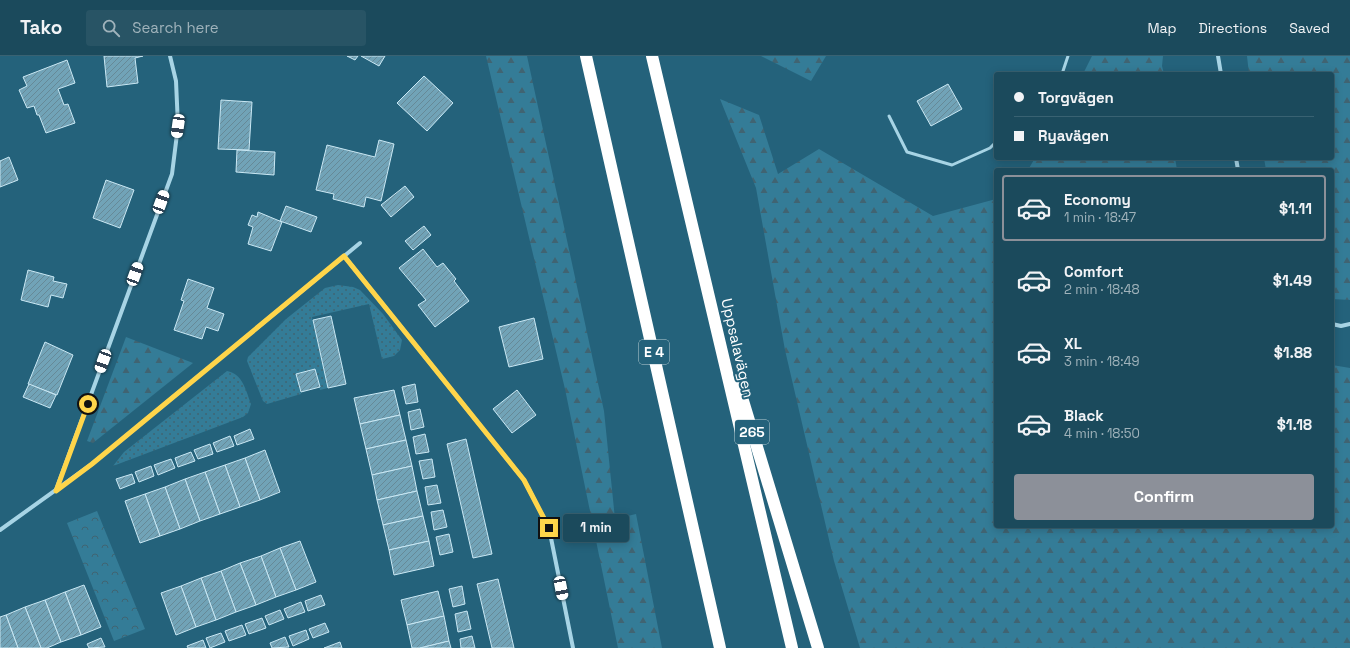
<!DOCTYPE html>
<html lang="en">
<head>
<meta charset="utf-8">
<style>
  :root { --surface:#1b4a5c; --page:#285465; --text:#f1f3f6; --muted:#a0b3bb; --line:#396272; --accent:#8c9099 }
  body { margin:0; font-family:"Space Grotesk",sans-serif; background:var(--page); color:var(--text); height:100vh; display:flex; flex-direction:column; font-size:15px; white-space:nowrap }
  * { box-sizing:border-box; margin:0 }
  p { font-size:13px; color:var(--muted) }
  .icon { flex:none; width:22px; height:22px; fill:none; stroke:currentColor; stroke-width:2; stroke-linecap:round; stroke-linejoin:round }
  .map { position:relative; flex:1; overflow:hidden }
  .side { position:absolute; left:994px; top:112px; width:340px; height:360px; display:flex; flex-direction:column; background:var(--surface); border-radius:4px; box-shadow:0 2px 10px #0003,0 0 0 1px var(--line) }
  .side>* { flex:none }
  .guide { position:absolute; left:994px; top:16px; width:340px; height:88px; border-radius:4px; box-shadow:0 2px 10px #0003,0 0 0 1px var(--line); display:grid; align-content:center; height:88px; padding:0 20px; background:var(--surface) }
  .end { position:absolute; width:18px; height:18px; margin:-9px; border:5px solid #ffd54a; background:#111; box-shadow:0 0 0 2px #111 }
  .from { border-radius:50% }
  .bubble { position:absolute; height:28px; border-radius:4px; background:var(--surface); box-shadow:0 2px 10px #0003,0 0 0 1px var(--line); font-size:13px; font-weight:600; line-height:28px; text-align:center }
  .car { position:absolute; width:12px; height:24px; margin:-12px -6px; border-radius:5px; box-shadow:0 0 3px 1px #0007; background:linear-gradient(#fff 24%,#345 0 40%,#fff 0 76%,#345 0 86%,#fff 0) }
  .guide b { display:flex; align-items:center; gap:14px; height:38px; font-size:15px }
  .guide b+b { border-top:1px solid var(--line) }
  .guide i { width:10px; height:10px; background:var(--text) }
  ul { padding:7px 0 0; list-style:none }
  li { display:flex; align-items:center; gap:12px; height:66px; margin:0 8px 6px; padding:0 12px; border:2px solid transparent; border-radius:4px }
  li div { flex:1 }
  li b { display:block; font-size:15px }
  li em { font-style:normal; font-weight:600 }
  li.active { border-color:var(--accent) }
  li>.icon { width:36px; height:36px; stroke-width:1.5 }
  .primary-button { display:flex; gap:8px; margin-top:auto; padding:8px 20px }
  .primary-button a { flex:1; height:46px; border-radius:4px; background:var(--accent); color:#fff; font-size:16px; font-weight:600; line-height:46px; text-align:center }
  header { display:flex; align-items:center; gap:24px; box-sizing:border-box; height:56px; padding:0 20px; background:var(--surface); border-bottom:1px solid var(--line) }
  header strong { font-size:19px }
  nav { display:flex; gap:22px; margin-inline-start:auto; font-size:14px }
  .search { width:280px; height:36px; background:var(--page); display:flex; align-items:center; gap:10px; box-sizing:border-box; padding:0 14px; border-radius:4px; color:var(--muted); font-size:15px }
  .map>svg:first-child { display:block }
  .grass { fill:url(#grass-dots) }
  .forest { fill:url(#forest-firs) }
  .park { fill:url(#park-crowns) }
  .building { fill:url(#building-hatch); stroke:#cae8f4 }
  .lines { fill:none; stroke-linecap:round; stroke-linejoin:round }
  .service { stroke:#a7d4e5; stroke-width:3 }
  .minor { stroke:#a7d4e5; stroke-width:4 }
  .motorway { stroke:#fff; stroke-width:12 }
  .route { stroke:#ffd54a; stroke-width:5 }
  .labels { text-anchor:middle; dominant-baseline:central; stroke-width:4; stroke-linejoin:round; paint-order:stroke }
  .shield { fill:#24627b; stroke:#bdd0d7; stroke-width:1 }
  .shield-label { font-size:14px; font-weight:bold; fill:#fff }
  .street-label { font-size:15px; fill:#fff; stroke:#24627b }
</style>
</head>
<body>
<header>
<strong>Tako</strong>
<div class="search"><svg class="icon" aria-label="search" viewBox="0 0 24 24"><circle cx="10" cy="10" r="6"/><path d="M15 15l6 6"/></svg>Search here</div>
<nav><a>Map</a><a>Directions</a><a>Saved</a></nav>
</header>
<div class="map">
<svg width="1350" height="592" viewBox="0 0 1350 592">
  <defs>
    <pattern id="grass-dots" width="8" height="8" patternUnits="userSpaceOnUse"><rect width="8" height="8" fill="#347c97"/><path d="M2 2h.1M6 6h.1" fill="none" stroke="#406472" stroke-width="1.8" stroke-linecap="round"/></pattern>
    <pattern id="forest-firs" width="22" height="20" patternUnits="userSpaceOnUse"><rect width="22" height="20" fill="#347c97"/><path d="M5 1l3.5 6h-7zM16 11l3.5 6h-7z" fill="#406472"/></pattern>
    <pattern id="park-crowns" width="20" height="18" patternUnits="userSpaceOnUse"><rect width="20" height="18" fill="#347c97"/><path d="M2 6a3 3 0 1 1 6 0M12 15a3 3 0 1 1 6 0" fill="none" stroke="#406472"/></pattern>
    <pattern id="building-hatch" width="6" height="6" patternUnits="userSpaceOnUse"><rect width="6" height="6" fill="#71a3b7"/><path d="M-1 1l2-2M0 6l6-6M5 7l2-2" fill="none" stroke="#668997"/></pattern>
  </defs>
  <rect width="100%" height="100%" fill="#24627b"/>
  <!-- grass -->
  <g class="grass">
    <path d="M338,229L353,231L360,234L383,258L402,284L400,294L394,300L382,303L369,248L312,261L328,332L320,334L315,313L296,318L301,338L267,348L263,345L247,305L248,301L286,263L325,232Z"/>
    <path d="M227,315C243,318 246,335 251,348L248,357L243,361L113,410L124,396Z"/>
  </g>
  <!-- forest -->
  <g class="forest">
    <path d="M486,0H527L604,355L615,463L636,458L662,592H618L565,333Z"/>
    <path d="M761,0H826L811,25Z"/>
    <path d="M1092,0H1163L1162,10L1164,18H1083Z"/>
    <path d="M1247,0H1350V244L1332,243V114H1266L1264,102H1332V18H1249Z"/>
    <path d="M720,43L759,59L778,118L819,93L933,160L996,143V470H1332V309L1350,312V592H860L834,505L785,294L756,132Z"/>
    <path d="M1035,102H1175L1177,114H1028Z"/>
    <path d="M126,281L193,307L93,387L87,385Z"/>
  </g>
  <!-- park -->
  <path class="park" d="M97,455L145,573L114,585L67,467Z"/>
  <!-- building -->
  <g class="building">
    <path d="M104,0H143L135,2L138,27L107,31Z"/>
    <path d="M347,0H358L355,4Z"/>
    <path d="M361,0H385L379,10Z"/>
    <path d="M67,4L75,27L58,33L64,49L68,48L75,67L46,77L39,59H37L34,50L27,52L19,34L27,30L23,21Z"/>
    <path d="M424,20L453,47L427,75L397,47Z"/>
    <path d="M948,28L962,53L931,70L917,45Z"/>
    <path d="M221,44L252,46L249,94L218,93Z"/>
    <path d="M379,84L394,88L381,145L366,141L364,151L333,143L334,138L316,134L327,89L375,101Z"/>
    <path d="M237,94L275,96L274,119L236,116Z"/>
    <path d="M9,101L18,124L0,131V105Z"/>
    <path d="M106,124L134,134L120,172L93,162Z"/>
    <path d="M405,130L414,141L391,161L381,149Z"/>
    <path d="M286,150L317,161L311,176L280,165Z"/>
    <path d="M258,156L282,166L271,195L248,188L253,171L248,169L252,159L257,161Z"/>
    <path d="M424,170L431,179L413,194L405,185Z"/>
    <path d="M423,193L437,211L443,207L456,223L454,225L469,245L435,271L418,249L426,244L399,212Z"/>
    <path d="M28,214L54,221L53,225L67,228L63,242L51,239L48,251L21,244Z"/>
    <path d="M188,223L214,232L207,252L224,258L218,275L206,271L202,283L174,274L184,245L181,244Z"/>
    <path d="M331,260L346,328L328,332L313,264Z"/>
    <path d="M534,262L543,303L509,311L499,271Z"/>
    <path d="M45,286L73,299L57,339L28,328Z"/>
    <path d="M315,313L320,331L301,336L296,318Z"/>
    <path d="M29,328L56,339L50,352L23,341Z"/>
    <path d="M415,328L418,346L406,348L402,331Z"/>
    <path d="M394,334L400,359L360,368L354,342Z"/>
    <path d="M517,334L536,359L512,377L493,353Z"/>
    <path d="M420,353L424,371L411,374L408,356Z"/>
    <path d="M400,359L406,384L366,393L360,368Z"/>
    <path d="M250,373L254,383L237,389L234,380Z"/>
    <path d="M425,378L429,396L416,398L413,381Z"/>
    <path d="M230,380L234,390L217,396L213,387Z"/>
    <path d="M466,383L492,498L473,502L447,388Z"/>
    <path d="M406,384L412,410L372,419L366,393Z"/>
    <path d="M210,388L213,398L198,403L194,394Z"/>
    <path d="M265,394L280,436L260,444L245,402Z"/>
    <path d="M191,396L195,405L178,411L175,402Z"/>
    <path d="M245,402L260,444L240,451L225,409Z"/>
    <path d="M171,403L175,412L158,419L154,409Z"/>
    <path d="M432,403L435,421L423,423L419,405Z"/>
    <path d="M225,409L240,451L220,458L205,416Z"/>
    <path d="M151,410L154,420L139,426L135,416Z"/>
    <path d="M412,410L417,435L377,444L372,419Z"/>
    <path d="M205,416L220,458L200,465L185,423Z"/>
    <path d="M132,418L135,427L120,433L116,423Z"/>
    <path d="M185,423L200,465L180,473L165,431Z"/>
    <path d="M437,429L441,447L428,449L425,431Z"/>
    <path d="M165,431L180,473L160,480L145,438Z"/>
    <path d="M417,435L423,460L383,469L377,444Z"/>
    <path d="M145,438L160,480L140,487L125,445Z"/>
    <path d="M443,454L447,471L434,474L431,456Z"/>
    <path d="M423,460L429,485L389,494L383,469Z"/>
    <path d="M449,478L453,496L440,499L436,481Z"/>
    <path d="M300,485L316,526L296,534L280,492Z"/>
    <path d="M429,485L434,510L394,519L389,494Z"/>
    <path d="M280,492L296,534L276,541L261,500Z"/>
    <path d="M261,500L276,541L256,549L240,507Z"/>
    <path d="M240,507L256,549L236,556L221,515Z"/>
    <path d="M221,515L236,556L216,564L201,522Z"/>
    <path d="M201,522L216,564L196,571L181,530Z"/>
    <path d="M498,523L514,592H492L477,528Z"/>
    <path d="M84,529L101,571L81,579L65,536Z"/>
    <path d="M181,530L196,571L176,579L161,537Z"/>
    <path d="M462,530L465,548L453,551L449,533Z"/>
    <path d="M438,535L444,560L407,569L401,544Z"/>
    <path d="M65,536L81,579L61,586L45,544Z"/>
    <path d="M321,539L325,549L308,555L305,545Z"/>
    <path d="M45,544L61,586L47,592H41L25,551Z"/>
    <path d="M301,546L305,556L288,562L284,553Z"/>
    <path d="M25,551L41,592H18L6,559Z"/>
    <path d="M280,554L284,563L269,569L265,560Z"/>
    <path d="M467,555L471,573L458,576L455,558Z"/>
    <path d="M6,559L18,592H0V561Z"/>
    <path d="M444,560L449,585L420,592H412L407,569Z"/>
    <path d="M262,562L266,572L249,578L245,568Z"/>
    <path d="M325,567L329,576L313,582L309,573Z"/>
    <path d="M242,569L246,579L229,585L225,575Z"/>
    <path d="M306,574L309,583L293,590L289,580Z"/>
    <path d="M221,577L225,586L210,592L206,582Z"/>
    <path d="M472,580L475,592H461L460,583Z"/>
    <path d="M285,581L289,591L272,592L270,587Z"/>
    <path d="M101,582L105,591L89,592L87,588Z"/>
    <path d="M203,584L206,592H188L187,590Z"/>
    <path d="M449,585L451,592H420Z"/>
    <path d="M340,586L342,592H324Z"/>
  </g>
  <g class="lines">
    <!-- service -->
    <g class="service">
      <path d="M1062,18L1068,0"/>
      <path d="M889,60L907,96L952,109L990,92L996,86"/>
    </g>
    <!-- minor -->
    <g class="minor">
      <path d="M1218,0L1221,18"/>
      <path d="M1236,102L1238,114"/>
      <path d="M344,200L524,424L549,472L573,592"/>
      <path d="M1332,268L1341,270L1350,268"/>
      <path d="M56,434L172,118L178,70L176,25L170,0"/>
      <path d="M0,474L92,408L360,187"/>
    </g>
    <!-- motorway -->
    <g class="motorway">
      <path d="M586,0L720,592"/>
      <path d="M652,0L792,592"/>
      <path d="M737,325L818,592"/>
    </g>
  </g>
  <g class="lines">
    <!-- route -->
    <path class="route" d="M88,348L56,435L92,408L344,200L524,424L549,472"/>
  </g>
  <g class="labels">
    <!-- shield labels -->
    <g class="shield">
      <rect x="639" y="284" width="30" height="24" rx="3"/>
      <rect x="735" y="364" width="34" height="24" rx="3"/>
    </g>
    <g class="shield-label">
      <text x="654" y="296">E 4</text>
      <text x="752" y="376">265</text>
    </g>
    <!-- street labels -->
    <g class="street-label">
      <text transform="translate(738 292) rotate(77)">Uppsalavägen</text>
    </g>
  </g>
</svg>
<i class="end from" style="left:88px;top:348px"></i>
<i class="end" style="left:549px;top:472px"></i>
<div class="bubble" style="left:563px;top:458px;width:66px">1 min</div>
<i class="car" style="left:178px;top:70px;rotate:188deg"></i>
<i class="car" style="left:161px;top:146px;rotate:20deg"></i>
<i class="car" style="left:135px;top:218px;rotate:20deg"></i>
<i class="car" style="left:103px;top:305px;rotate:200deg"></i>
<i class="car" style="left:561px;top:532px;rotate:169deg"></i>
<div class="guide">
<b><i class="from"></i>Torgvägen</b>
<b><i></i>Ryavägen</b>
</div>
<section class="side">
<ul>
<li class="active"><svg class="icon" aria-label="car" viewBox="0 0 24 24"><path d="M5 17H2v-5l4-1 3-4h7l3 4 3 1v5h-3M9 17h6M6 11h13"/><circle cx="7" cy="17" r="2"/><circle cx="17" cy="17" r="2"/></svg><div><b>Economy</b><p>1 min · 18:47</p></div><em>$1.11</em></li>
<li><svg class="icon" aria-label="car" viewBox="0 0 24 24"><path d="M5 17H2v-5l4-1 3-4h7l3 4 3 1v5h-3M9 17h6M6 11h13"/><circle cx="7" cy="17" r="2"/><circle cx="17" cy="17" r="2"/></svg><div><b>Comfort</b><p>2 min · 18:48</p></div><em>$1.49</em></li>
<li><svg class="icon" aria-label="car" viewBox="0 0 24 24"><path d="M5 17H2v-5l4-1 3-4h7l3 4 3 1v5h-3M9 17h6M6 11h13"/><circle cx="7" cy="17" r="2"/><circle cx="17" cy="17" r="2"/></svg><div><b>XL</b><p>3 min · 18:49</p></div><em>$1.88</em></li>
<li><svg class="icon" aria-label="car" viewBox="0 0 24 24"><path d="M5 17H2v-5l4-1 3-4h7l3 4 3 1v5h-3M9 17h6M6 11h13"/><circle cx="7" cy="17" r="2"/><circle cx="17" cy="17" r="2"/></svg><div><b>Black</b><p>4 min · 18:50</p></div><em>$1.18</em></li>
</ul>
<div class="primary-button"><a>Confirm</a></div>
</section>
</div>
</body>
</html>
